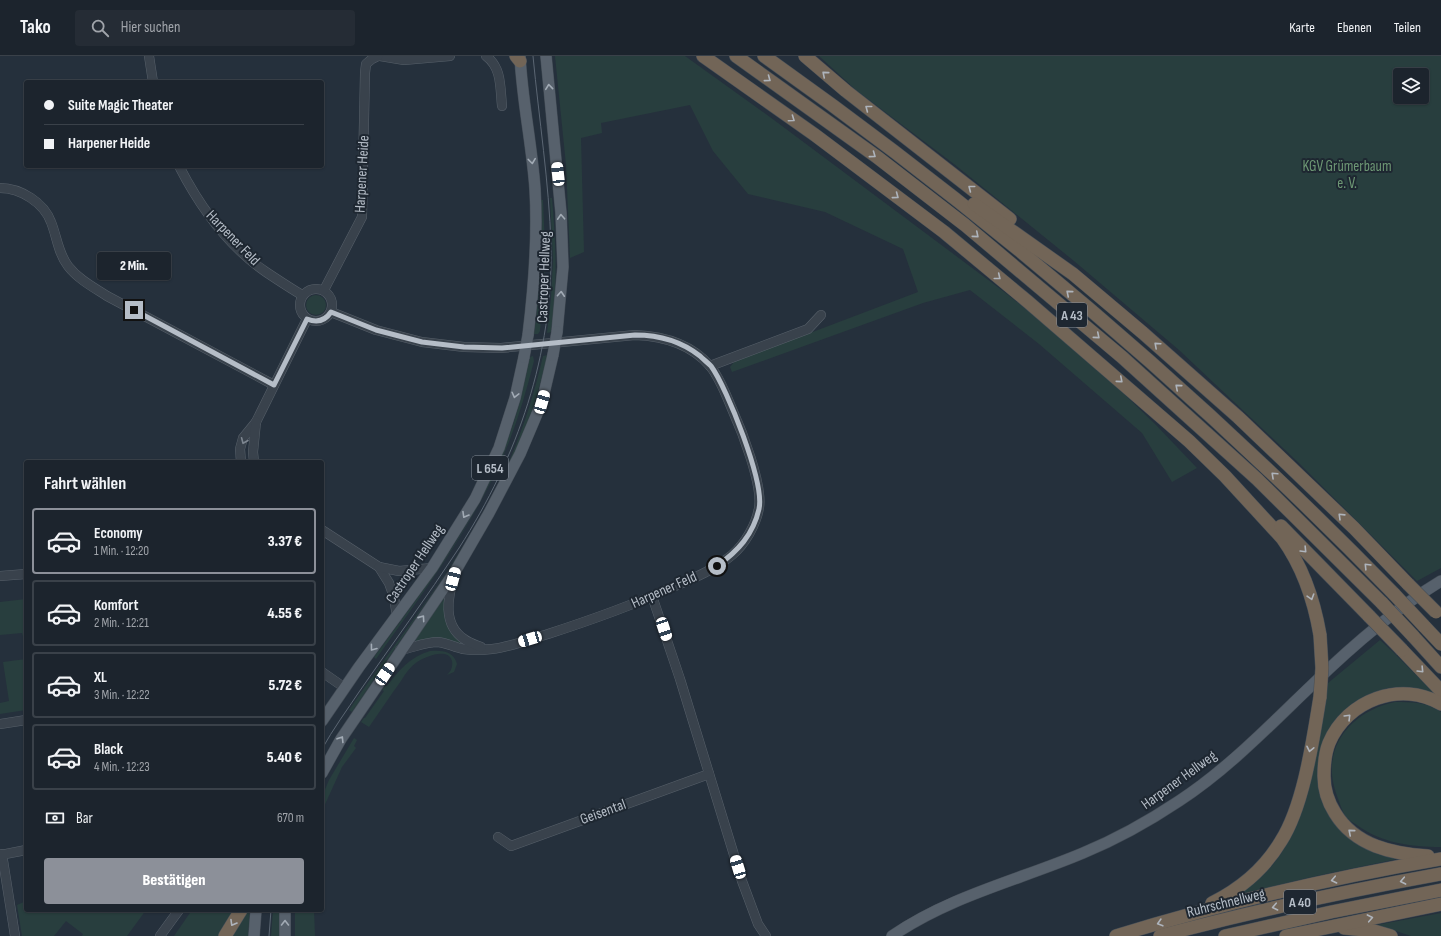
<!DOCTYPE html>
<html lang="de">
<head>
<meta charset="utf-8">
<style>
  :root { --surface:#1c242d; --page:#252c35; --text:#f1f3f6; --muted:#a0a4aa; --line:#3a4149; --accent:#8c9099 }
  body { margin:0; font-family:"Sofia Sans Condensed",sans-serif; background:var(--page); color:var(--text); height:100vh; display:flex; flex-direction:column; font-size:15px; white-space:nowrap }
  * { box-sizing:border-box; margin:0 }
  p { font-size:13px; color:var(--muted) }
  .icon { flex:none; width:22px; height:22px; fill:none; stroke:currentColor; stroke-width:2; stroke-linecap:round; stroke-linejoin:round }
  .map { position:relative; flex:1; overflow:hidden }
  .sheet { position:absolute; left:24px; top:404px; width:300px; height:452px; display:flex; flex-direction:column; background:var(--surface); border-radius:4px; box-shadow:0 1px 3px #0004,0 0 0 1px var(--line) }
  .sheet>* { flex:none }
  .banner { position:absolute; left:24px; top:24px; width:300px; height:88px; border-radius:4px; box-shadow:0 1px 3px #0004,0 0 0 1px var(--line); display:grid; align-content:center; height:88px; padding:0 20px; background:var(--surface) }
  .buttons { position:absolute; left:1393px; top:12px; display:grid; gap:8px }
  .buttons a { display:grid; place-items:center; width:36px; height:36px; border-radius:4px; background:var(--surface); box-shadow:0 1px 3px #0004,0 0 0 1px var(--line); font-size:20px }
  .end { position:absolute; width:18px; height:18px; margin:-9px; border:5px solid #b5bdc7; background:#111; box-shadow:0 0 0 2px #111 }
  .from { border-radius:50% }
  .bubble { position:absolute; height:28px; border-radius:4px; background:var(--surface); box-shadow:0 1px 3px #0004,0 0 0 1px var(--line); font-size:13px; font-weight:800; line-height:28px; text-align:center }
  .car { position:absolute; width:12px; height:24px; margin:-12px -6px; border-radius:5px; box-shadow:0 0 3px 1px #0007; background:linear-gradient(#fff 24%,#345 0 40%,#fff 0 76%,#345 0 86%,#fff 0) }
  .banner b { display:flex; align-items:center; gap:14px; height:38px; font-size:15px }
  .banner b+b { border-top:1px solid var(--line) }
  .banner i { width:10px; height:10px; background:var(--text) }
  ul { padding:0; list-style:none }
  li { display:flex; align-items:center; gap:12px; height:66px; margin:0 8px 6px; padding:0 12px; border:2px solid var(--line); border-radius:4px }
  li div { flex:1 }
  li b { display:block; font-size:15px }
  li em { font-style:normal; font-weight:800 }
  li.active { border-color:var(--accent) }
  li>.icon { width:36px; height:36px; stroke-width:1.5 }
  h2 { padding:0 20px; font-size:18px; line-height:48px }
  .pay { display:flex; align-items:center; gap:10px; height:44px; padding:0 20px; font-size:15px }
  .pay p { margin-inline-start:auto }
  .button { display:flex; gap:8px; margin-top:auto; padding:8px 20px }
  .button a { flex:1; height:46px; border-radius:4px; background:var(--accent); color:#fff; font-size:16px; font-weight:800; line-height:46px; text-align:center }
  header { display:flex; align-items:center; gap:24px; box-sizing:border-box; height:56px; padding:0 20px; background:var(--surface); border-bottom:1px solid var(--line) }
  header strong { font-size:19px }
  nav { display:flex; gap:22px; margin-inline-start:auto; font-size:14px }
  .search { width:280px; height:36px; background:var(--page); display:flex; align-items:center; gap:10px; box-sizing:border-box; padding:0 14px; border-radius:4px; color:var(--muted); font-size:15px }
  .map>svg:first-child { display:block }
  .green { fill:#283e3e; fill-rule:evenodd }
  .lines { fill:none; stroke-linecap:round; stroke-linejoin:round }
  .minor-casing { stroke:#57606a; stroke-width:10 }
  .major-casing { stroke:#424b55; stroke-width:12 }
  .highway-casing { stroke:#444d57; stroke-width:14 }
  .minor { stroke:#39424c; stroke-width:9 }
  .major { stroke:#57616c; stroke-width:11 }
  .highway { stroke:#726557; stroke-width:13 }
  .tram { stroke:#5b6673; stroke-width:1 }
  .major-bridge-casing { stroke:#424b55; stroke-width:12; stroke-linecap:butt }
  .highway-bridge-casing { stroke:#444d57; stroke-width:14; stroke-linecap:butt }
  .major-bridge { stroke:#57616c; stroke-width:11 }
  .highway-bridge { stroke:#726557; stroke-width:13 }
  .oneway { stroke:#aeb4bc }
  .oneway2 { stroke:#a2abb5 }
  .oneway3 { stroke:#7d8690 }
  .route { stroke:#b5bdc7; stroke-width:5 }
  .labels { text-anchor:middle; dominant-baseline:central; stroke-width:4; stroke-linejoin:round; paint-order:stroke }
  .shield { fill:#1e2731; stroke:#88909a; stroke-width:1 }
  .shield-label { font-size:14px; font-weight:bold; fill:#b5bdc7 }
  .park-label { font-size:15px; fill:#6d9774; stroke:#1e2731 }
  .street-label { font-size:15px; fill:#b5bdc7; stroke:#1e2731 }
</style>
</head>
<body>
<header>
<strong>Tako</strong>
<div class="search"><svg class="icon" aria-label="search" viewBox="0 0 24 24"><circle cx="10" cy="10" r="6"/><path d="M15 15l6 6"/></svg>Hier suchen</div>
<nav><a>Karte</a><a>Ebenen</a><a>Teilen</a></nav>
</header>
<div class="map">
<svg width="1441" height="880" viewBox="0 0 1441 880">
  <rect width="100%" height="100%" fill="#25303c"/>
  <!-- green -->
  <g class="green">
    <path d="M555,0H685L774,64L1003,235L1081,296L1156,369L1197,412L1172,426L1142,377L1039,288L970,234L923,247L732,316L730,311L734,306L918,236L903,193L825,156L748,138L713,95L690,49L601,67L602,77L581,82L584,196L570,202L566,109Z"/>
    <path d="M819,0H1441V512L1417,525L1301,409L1179,294L1074,205L954,108L856,34ZM1400,19H1422V41H1400Z"/>
    <path d="M550,142H552C556,189 558,228 551,276L547,277L551,242L553,204Z"/>
    <path d="M541,144H543L545,190V218L540,275L538,278H534C541,233 541,189 541,144Z"/>
    <circle cx="316" cy="249" r="10"/>
    <path d="M548,299L533,353L512,403L488,450L461,495L352,656L349,654C405,572 471,493 511,401C525,368 535,334 543,300Z"/>
    <path d="M533,300L534,305C527,333 519,360 509,386C477,465 425,534 376,603L374,601C424,533 478,465 507,385C518,358 524,329 530,301Z"/>
    <path d="M445,541V564L451,577L462,588L443,582L416,586L415,583Z"/>
    <path d="M26,543V583L24,584L22,577L0,579V546Z"/>
    <path d="M1380,584L1392,595L1434,637L1422,634L1406,631L1388,632L1368,639L1352,648L1340,660L1322,691L1335,766L1402,802L1316,820L1240,838C1250,830 1261,822 1270,812C1293,787 1299,755 1307,723C1315,691 1322,660 1328,627Z"/>
    <path d="M430,595C441,594 454,595 457,608L454,616L447,619C451,615 453,611 452,605C448,591 425,601 417,606C410,611 405,618 401,625C390,640 380,655 369,671L361,666L364,662H365L384,635L382,634L385,630H387C399,614 410,601 430,595Z"/>
    <path d="M26,603V654L0,658V647L9,645L3,606Z"/>
    <path d="M1395,646C1411,646 1428,646 1441,656V791C1411,791 1381,787 1357,769C1354,767 1350,765 1347,762C1342,756 1339,745 1336,737C1320,691 1352,655 1395,646Z"/>
    <path d="M354,682L357,684L354,690L356,692L342,711L322,755V741L329,724Z"/>
    <path d="M26,845V854H146L127,880H82L83,878L66,865L54,880H22L17,849Z"/>
    <path d="M192,854H236L220,880H174Z"/>
    <path d="M245,854H250L248,880H229Z"/>
    <path d="M273,854H280L279,880H271Z"/>
    <path d="M295,854H314L315,880H295Z"/>
    <path d="M1441,857V880H1411L1396,875L1371,870Z"/>
  </g>
  <g class="lines">
    <defs>
      <g id="minor">
        <path d="M149,0L153,26"/>
        <path d="M380,0L404,4L450,0"/>
        <path d="M486,0C502,12 500,31 502,50"/>
        <path d="M179,110C200,151 228,190 266,216C278,224 290,232 302,239"/>
        <path d="M0,132C21,132 44,147 51,166C57,181 58,197 68,210C78,223 93,231 107,240L274,329"/>
        <circle cx="316" cy="249" r="16"/>
        <path d="M324,234L362,161L365,17L366,8L372,3L378,0"/>
        <path d="M331,256L376,274L422,286L464,291L501,292L635,279C662,280 691,288 710,310C720,322 726,339 732,353C742,375 763,429 759,452C756,469 745,488 732,499C713,515 689,524 666,534C628,551 588,565 548,578C530,583 511,591 492,593C483,594 471,594 463,593C454,591 447,587 438,586C424,586 413,592 400,594"/>
        <path d="M710,310L808,273L821,259"/>
        <path d="M241,406L240,393L243,382L256,366L307,263"/>
        <path d="M254,406L253,396L256,366"/>
        <path d="M322,474L379,511L389,527L394,541L397,561"/>
        <path d="M379,511L399,515L432,512"/>
        <path d="M454,519C448,541 442,568 464,583C469,587 476,589 481,591"/>
        <path d="M0,520L26,518"/>
        <path d="M652,540L680,623L742,825L758,868L766,880"/>
        <path d="M322,616L345,632"/>
        <path d="M0,668L26,664"/>
        <path d="M498,781L511,790L709,718"/>
        <path d="M2,798L15,880"/>
        <path d="M0,799L26,794"/>
        <path d="M160,880L179,854"/>
      </g>
      <g id="major">
        <path d="M520,0C522,44 532,89 535,133C538,182 534,230 528,279"/>
        <path d="M546,0L561,157L563,211L557,276"/>
        <path d="M322,665L359,611L432,512L475,443L499,392L515,342L524,301"/>
        <path d="M322,717L341,683L456,514L489,457L520,398L542,346L553,299"/>
        <path d="M254,880L256,854"/>
        <path d="M285,880V854"/>
        <path d="M892,880C950,840 1019,824 1083,797C1117,783 1149,765 1179,745C1228,713 1270,669 1312,629C1352,590 1393,554 1441,525"/>
      </g>
      <g id="highway">
        <path d="M516,0L520,5"/>
        <path d="M703,0L815,79L944,176L1027,245L1189,385L1225,420L1282,482C1303,511 1314,544 1320,579"/>
        <path d="M736,0L877,101L965,169L1122,301L1257,423L1382,547"/>
        <path d="M764,0C989,159 1201,340 1394,538"/>
        <path d="M805,0L846,35L1010,163"/>
        <path d="M974,148L1073,218L1143,277L1238,361L1354,472L1408,528"/>
        <path d="M1281,470L1369,560"/>
        <path d="M1424,570L1441,588"/>
        <path d="M1413,580L1441,611"/>
        <path d="M1402,594L1441,635"/>
        <path d="M1428,800C1393,798 1355,790 1335,757C1328,746 1324,733 1324,720C1324,709 1325,697 1329,687C1347,644 1401,624 1441,648"/>
        <path d="M1212,847C1240,833 1265,812 1281,785C1304,749 1313,683 1320,641"/>
        <path d="M1344,872L1374,875L1391,880"/>
        <path d="M225,880L241,854"/>
        <path d="M1116,880C1223,847 1331,822 1441,803"/>
        <path d="M1160,880C1253,855 1347,835 1441,818"/>
        <path d="M1225,880L1331,856L1441,834"/>
        <path d="M1286,880L1441,848"/>
      </g>
    </defs>
    <!-- minor casing -->
    <use href="#minor" class="minor-casing"/>
    <!-- major casing -->
    <use href="#major" class="major-casing"/>
    <!-- highway casing -->
    <use href="#highway" class="highway-casing"/>
    <!-- minor -->
    <use href="#minor" class="minor"/>
    <!-- major -->
    <use href="#major" class="major"/>
    <!-- highway -->
    <use href="#highway" class="highway"/>
    <!-- tram -->
    <g class="tram">
      <path d="M322,693C333,673 347,654 359,636C392,588 427,541 459,492C518,400 553,299 551,189C549,126 539,63 533,0"/>
      <path d="M269,880L271,854"/>
    </g>
    <defs>
      <g id="major-bridge">
        <path d="M553,299L557,276"/>
        <path d="M524,301L528,279"/>
      </g>
      <g id="highway-bridge">
        <path d="M1408,528L1436,556"/>
        <path d="M1394,538L1424,570"/>
        <path d="M1382,547L1413,580"/>
        <path d="M1369,560L1402,594"/>
        <path d="M1320,641L1322,612L1320,579"/>
      </g>
    </defs>
    <!-- major-bridge casing -->
    <use href="#major-bridge" class="major-bridge-casing"/>
    <!-- highway-bridge casing -->
    <use href="#highway-bridge" class="highway-bridge-casing"/>
    <!-- major-bridge -->
    <use href="#major-bridge" class="major-bridge"/>
    <!-- highway-bridge -->
    <use href="#highway-bridge" class="highway-bridge"/>
  </g>
  <!-- one-way arrows -->
  <defs><path id="oneway-chevron" d="M-2-3.5L2.5 0L-2 3.5" fill="none" stroke-width="1.6" stroke-linecap="round" stroke-linejoin="round"/></defs>
  <g class="oneway">
    <use href="#oneway-chevron" transform="translate(825 18) rotate(-140)"/>
    <use href="#oneway-chevron" transform="translate(768 23) rotate(36)"/>
    <use href="#oneway-chevron" transform="translate(868 52) rotate(-142)"/>
    <use href="#oneway-chevron" transform="translate(792 63) rotate(35)"/>
    <use href="#oneway-chevron" transform="translate(873 99) rotate(36)"/>
    <use href="#oneway-chevron" transform="translate(971 132) rotate(-142)"/>
    <use href="#oneway-chevron" transform="translate(896 140) rotate(37)"/>
    <use href="#oneway-chevron" transform="translate(976 179) rotate(40)"/>
    <use href="#oneway-chevron" transform="translate(998 221) rotate(39)"/>
    <use href="#oneway-chevron" transform="translate(1069 237) rotate(-140)"/>
    <use href="#oneway-chevron" transform="translate(1097 280) rotate(40)"/>
    <use href="#oneway-chevron" transform="translate(1157 289) rotate(-138)"/>
    <use href="#oneway-chevron" transform="translate(1120 324) rotate(41)"/>
    <use href="#oneway-chevron" transform="translate(1178 331) rotate(-139)"/>
    <use href="#oneway-chevron" transform="translate(1274 419) rotate(-137)"/>
    <use href="#oneway-chevron" transform="translate(1341 460) rotate(-136)"/>
    <use href="#oneway-chevron" transform="translate(1304 494) rotate(46)"/>
    <use href="#oneway-chevron" transform="translate(1367 510) rotate(-134)"/>
    <use href="#oneway-chevron" transform="translate(1311 541) rotate(73)"/>
    <use href="#oneway-chevron" transform="translate(1421 614) rotate(46)"/>
    <use href="#oneway-chevron" transform="translate(1348 661) rotate(-45)"/>
    <use href="#oneway-chevron" transform="translate(1310 693) rotate(102)"/>
    <use href="#oneway-chevron" transform="translate(1351 776) rotate(-140)"/>
    <use href="#oneway-chevron" transform="translate(1334 824) rotate(168)"/>
    <use href="#oneway-chevron" transform="translate(1403 825) rotate(169)"/>
    <use href="#oneway-chevron" transform="translate(1275 851) rotate(168)"/>
    <use href="#oneway-chevron" transform="translate(1370 862) rotate(-11)"/>
    <use href="#oneway-chevron" transform="translate(233 867) rotate(120)"/>
    <use href="#oneway-chevron" transform="translate(1160 867) rotate(164)"/>
  </g>
  <g class="oneway2">
    <use href="#oneway-chevron" transform="translate(549 31) rotate(-96)"/>
    <use href="#oneway-chevron" transform="translate(532 105) rotate(83)"/>
    <use href="#oneway-chevron" transform="translate(561 161) rotate(-93)"/>
    <use href="#oneway-chevron" transform="translate(561 238) rotate(-86)"/>
    <use href="#oneway-chevron" transform="translate(515 339) rotate(104)"/>
    <use href="#oneway-chevron" transform="translate(465 459) rotate(120)"/>
    <use href="#oneway-chevron" transform="translate(422 562) rotate(-55)"/>
    <use href="#oneway-chevron" transform="translate(373 592) rotate(127)"/>
    <use href="#oneway-chevron" transform="translate(341 683) rotate(-58)"/>
    <use href="#oneway-chevron" transform="translate(285 867) rotate(-90)"/>
  </g>
  <use class="oneway3" href="#oneway-chevron" transform="translate(244 385) rotate(113)"/>
  <g class="lines">
    <!-- route -->
    <path class="route" d="M134,254L274,329L307,263C317,267 325,265 331,256L376,274L422,286L464,291L502,292L635,279C658,279 681,285 700,300C703,303 708,307 711,310C727,332 765,427 759,453C753,479 738,495 717,510"/>
  </g>
  <g class="labels">
    <!-- shield labels -->
    <g class="shield">
      <rect x="1057" y="247" width="30" height="24" rx="3"/>
      <rect x="472" y="400" width="36" height="24" rx="3"/>
      <rect x="1284" y="834" width="32" height="24" rx="3"/>
    </g>
    <g class="shield-label">
      <text x="1072" y="259">A 43</text>
      <text x="490" y="412">L 654</text>
      <text x="1300" y="846">A 40</text>
    </g>
    <!-- park labels -->
    <g class="park-label">
      <text x="1347" y="110">KGV Grümerbaum<tspan x="1347" dy="17">e. V.</tspan></text>
    </g>
    <!-- street labels -->
    <g class="street-label">
      <text transform="translate(362 118) rotate(-87)">Harpener Heide</text>
      <text transform="translate(233 182) rotate(46)">Harpener Feld</text>
      <text transform="translate(544 221) rotate(-88)">Castroper Hellweg</text>
      <text transform="translate(415 508) rotate(-56)">Castroper Hellweg</text>
      <text transform="translate(664 534) rotate(-24)">Harpener Feld</text>
      <text transform="translate(1179 724) rotate(-36)">Harpener Hellweg</text>
      <text transform="translate(603 756) rotate(-20)">Geisental</text>
      <text transform="translate(1226 847) rotate(-14)">Ruhrschnellweg</text>
    </g>
  </g>
</svg>
<div class="buttons">
<a><svg class="icon" aria-label="layers" viewBox="0 0 24 24"><path d="M12 4l9 5-9 5-9-5zM3 14l9 5 9-5"/></svg></a>
</div>
<i class="end from" style="left:717px;top:510px"></i>
<i class="end" style="left:134px;top:254px"></i>
<div class="bubble" style="left:97px;top:196px;width:74px">2 Min.</div>
<i class="car" style="left:558px;top:118px;rotate:354deg"></i>
<i class="car" style="left:542px;top:346px;rotate:16deg"></i>
<i class="car" style="left:453px;top:523px;rotate:15deg"></i>
<i class="car" style="left:664px;top:573px;rotate:162deg"></i>
<i class="car" style="left:530px;top:583px;rotate:253deg"></i>
<i class="car" style="left:385px;top:618px;rotate:34deg"></i>
<i class="car" style="left:738px;top:811px;rotate:343deg"></i>
<div class="banner">
<b><i class="from"></i>Suite Magic Theater</b>
<b><i></i>Harpener Heide</b>
</div>
<section class="sheet">
<h2>Fahrt wählen</h2>
<ul>
<li class="active"><svg class="icon" aria-label="car" viewBox="0 0 24 24"><path d="M5 17H2v-5l4-1 3-4h7l3 4 3 1v5h-3M9 17h6M6 11h13"/><circle cx="7" cy="17" r="2"/><circle cx="17" cy="17" r="2"/></svg><div><b>Economy</b><p>1 Min. · 12:20</p></div><em>3.37 €</em></li>
<li><svg class="icon" aria-label="car" viewBox="0 0 24 24"><path d="M5 17H2v-5l4-1 3-4h7l3 4 3 1v5h-3M9 17h6M6 11h13"/><circle cx="7" cy="17" r="2"/><circle cx="17" cy="17" r="2"/></svg><div><b>Komfort</b><p>2 Min. · 12:21</p></div><em>4.55 €</em></li>
<li><svg class="icon" aria-label="car" viewBox="0 0 24 24"><path d="M5 17H2v-5l4-1 3-4h7l3 4 3 1v5h-3M9 17h6M6 11h13"/><circle cx="7" cy="17" r="2"/><circle cx="17" cy="17" r="2"/></svg><div><b>XL</b><p>3 Min. · 12:22</p></div><em>5.72 €</em></li>
<li><svg class="icon" aria-label="car" viewBox="0 0 24 24"><path d="M5 17H2v-5l4-1 3-4h7l3 4 3 1v5h-3M9 17h6M6 11h13"/><circle cx="7" cy="17" r="2"/><circle cx="17" cy="17" r="2"/></svg><div><b>Black</b><p>4 Min. · 12:23</p></div><em>5.40 €</em></li>
</ul>
<div class="pay"><svg class="icon" aria-label="cash" viewBox="0 0 24 24"><path d="M3 7h18v10H3z"/><circle cx="12" cy="12" r="2"/></svg>Bar<p>670 m</p></div>
<div class="button"><a>Bestätigen</a></div>
</section>
</div>
</body>
</html>
